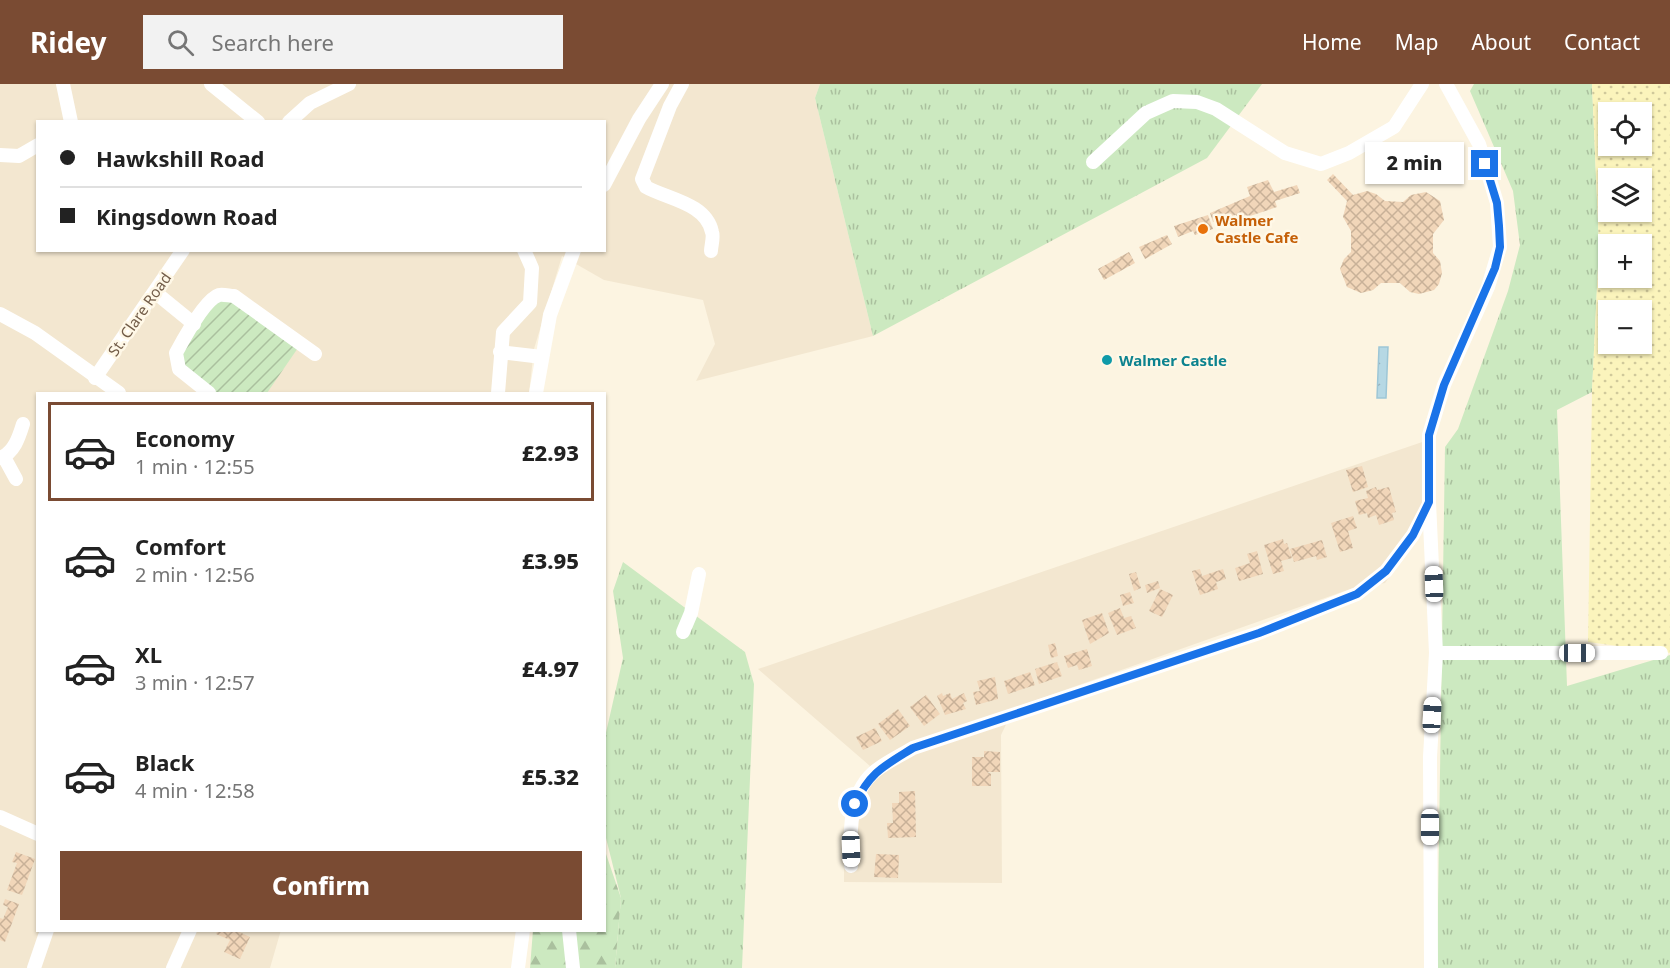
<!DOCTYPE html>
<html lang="en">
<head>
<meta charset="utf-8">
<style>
  :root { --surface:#fff; --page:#f2f2f2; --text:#222; --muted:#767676; --line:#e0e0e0; --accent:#7a4b33 }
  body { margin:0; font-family:"Noto Sans",sans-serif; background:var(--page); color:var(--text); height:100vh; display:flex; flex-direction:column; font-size:22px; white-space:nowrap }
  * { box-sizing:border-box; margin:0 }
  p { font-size:20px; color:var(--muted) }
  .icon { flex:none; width:33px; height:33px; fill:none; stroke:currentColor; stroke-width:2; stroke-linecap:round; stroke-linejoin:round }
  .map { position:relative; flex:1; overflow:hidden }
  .drawer { position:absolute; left:36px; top:308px; width:570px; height:540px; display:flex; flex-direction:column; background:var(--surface); border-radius:0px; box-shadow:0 2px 4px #0004 }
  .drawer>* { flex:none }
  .top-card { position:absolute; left:36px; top:36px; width:570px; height:132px; border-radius:0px; box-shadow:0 2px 4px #0004; display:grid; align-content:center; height:132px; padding:0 24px; background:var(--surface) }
  .fabs { position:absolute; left:1598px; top:18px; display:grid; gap:12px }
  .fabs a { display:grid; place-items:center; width:54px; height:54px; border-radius:0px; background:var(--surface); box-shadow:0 2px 4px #0004; font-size:30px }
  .end { position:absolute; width:27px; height:27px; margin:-14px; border:8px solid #1a73e8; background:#fff; box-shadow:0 0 0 3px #fff }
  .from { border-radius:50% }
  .bubble { position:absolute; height:42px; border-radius:0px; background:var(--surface); box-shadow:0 2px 4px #0004; font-size:20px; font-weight:800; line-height:42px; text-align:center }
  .car { position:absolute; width:18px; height:36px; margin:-18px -9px; border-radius:8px; box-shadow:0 0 4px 2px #0007; background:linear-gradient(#fff 24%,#345 0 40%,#fff 0 76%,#345 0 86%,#fff 0) }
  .top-card b { display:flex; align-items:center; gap:21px; height:57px; font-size:22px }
  .top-card b+b { border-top:2px solid var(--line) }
  .top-card i { width:15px; height:15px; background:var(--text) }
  ul { padding:10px 0 0; list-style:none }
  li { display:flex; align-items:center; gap:18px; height:99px; margin:0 12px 9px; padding:0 12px; border:3px solid transparent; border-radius:0px }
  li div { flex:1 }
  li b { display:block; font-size:22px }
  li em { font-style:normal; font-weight:800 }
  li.selected { border-color:var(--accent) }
  li>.icon { width:54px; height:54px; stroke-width:1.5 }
  .primary-button { display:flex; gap:12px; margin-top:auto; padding:12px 24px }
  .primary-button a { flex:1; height:69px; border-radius:0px; background:var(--accent); color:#fff; font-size:24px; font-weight:800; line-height:69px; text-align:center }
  header { display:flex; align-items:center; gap:36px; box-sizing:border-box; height:84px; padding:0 30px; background:var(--accent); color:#fff }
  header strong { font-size:28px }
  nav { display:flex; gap:33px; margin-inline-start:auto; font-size:21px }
  .search { width:420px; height:54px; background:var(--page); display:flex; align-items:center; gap:15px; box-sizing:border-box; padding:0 21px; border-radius:0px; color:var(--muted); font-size:22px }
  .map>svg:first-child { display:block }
  .residential { fill:#f3e7d0; fill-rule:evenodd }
  .grass { fill:url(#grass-tufts) }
  .forest { fill:url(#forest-firs) }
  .sand { fill:url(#sand-dots); fill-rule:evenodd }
  .garden { fill:url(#garden-furrows) }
  .water { fill:url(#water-ripples); stroke:#9dc6d6; stroke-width:1.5 }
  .building { fill:url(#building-cross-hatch) }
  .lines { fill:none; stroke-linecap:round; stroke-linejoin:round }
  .minor { stroke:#fff; stroke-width:14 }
  .route { stroke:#1a73e8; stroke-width:8 }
  .food-dot { fill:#e8710a; stroke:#fff8e7; stroke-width:2 }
  .culture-dot { fill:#0f9aa8; stroke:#fff8e7; stroke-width:2 }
  .labels { text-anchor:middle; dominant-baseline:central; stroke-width:5; stroke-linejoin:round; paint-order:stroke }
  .food-label { font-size:15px; font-weight:bold; fill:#c56008; stroke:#fff8e7; text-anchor:start }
  .street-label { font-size:15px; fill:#725c48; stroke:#fff8e7 }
  .culture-label { font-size:15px; font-weight:bold; fill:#0d838f; stroke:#fff8e7; text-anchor:start }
</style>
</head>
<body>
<header>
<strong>Ridey</strong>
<div class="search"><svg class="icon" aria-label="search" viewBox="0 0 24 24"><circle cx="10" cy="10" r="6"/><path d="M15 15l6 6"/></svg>Search here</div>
<nav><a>Home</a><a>Map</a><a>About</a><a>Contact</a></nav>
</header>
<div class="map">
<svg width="1670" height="884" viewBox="0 0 1670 884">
  <defs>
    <pattern id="grass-tufts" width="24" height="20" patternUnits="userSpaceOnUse" patternTransform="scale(1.5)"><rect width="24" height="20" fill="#cce9c0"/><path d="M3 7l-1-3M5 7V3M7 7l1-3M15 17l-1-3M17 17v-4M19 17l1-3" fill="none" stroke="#aac09e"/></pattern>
    <pattern id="forest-firs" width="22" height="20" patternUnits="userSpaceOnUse" patternTransform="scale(1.5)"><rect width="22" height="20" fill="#cce9c0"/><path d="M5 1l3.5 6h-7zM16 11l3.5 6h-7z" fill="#aac09e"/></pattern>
    <pattern id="sand-dots" width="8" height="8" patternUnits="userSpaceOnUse" patternTransform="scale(1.5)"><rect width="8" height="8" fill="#fbf4bc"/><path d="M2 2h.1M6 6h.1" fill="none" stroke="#d0c99b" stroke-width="1.8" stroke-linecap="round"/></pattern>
    <pattern id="garden-furrows" width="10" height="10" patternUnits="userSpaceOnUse" patternTransform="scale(1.5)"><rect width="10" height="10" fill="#cce9c0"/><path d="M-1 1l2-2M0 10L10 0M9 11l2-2" fill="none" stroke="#aac09e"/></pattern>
    <pattern id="water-ripples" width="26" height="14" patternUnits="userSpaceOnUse" patternTransform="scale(1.5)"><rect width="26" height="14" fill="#b6d8e4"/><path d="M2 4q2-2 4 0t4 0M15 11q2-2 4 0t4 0" fill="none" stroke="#98b2bb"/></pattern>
    <pattern id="building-cross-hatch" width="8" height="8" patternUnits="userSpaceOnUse" patternTransform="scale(1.5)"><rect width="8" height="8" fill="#f1d6b9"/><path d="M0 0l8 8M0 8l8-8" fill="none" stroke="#c8b198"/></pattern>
  </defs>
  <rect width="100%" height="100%" fill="#fcf4e1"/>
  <!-- residential -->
  <g class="residential">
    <path d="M0,0H820L815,14L873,252L696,297L715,260L703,216L604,196L562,172L534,265L529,309H38V846H281L270,884H0ZM38,38H604V166H38Z"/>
    <path d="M1434,354L1426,442L1385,499L1353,504L1014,624L1001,651L1002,799L844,798V748L849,722L858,696L870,682L758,585Z"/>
  </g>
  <!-- grass -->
  <g class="grass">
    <path d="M820,0H1262L1207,74L873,252L815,14Z"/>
    <path d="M1474,0H1592L1599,162L1592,308L1557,326L1567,602L1670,571V884H1437L1445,363L1458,345L1508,207L1520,161L1513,107L1470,7Z"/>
    <path d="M623,478L745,568L754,600L742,884H615L621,814L604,746L605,653L623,574L613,507Z"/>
  </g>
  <!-- forest -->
  <path class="forest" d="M605,767L621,814L615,884H530L533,846H604Z"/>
  <!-- sand -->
  <path class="sand" d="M1592,0H1670V569L1588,558L1592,308L1599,162ZM1608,28H1641V62H1608ZM1608,94H1641V128H1608ZM1608,160H1641V194H1608ZM1608,226H1641V260H1608Z"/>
  <!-- garden -->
  <path class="garden" d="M220,211L300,261L267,309H209L176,278L194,240Z"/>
  <!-- water -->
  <path class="water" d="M1379,263H1388L1386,314H1377Z"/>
  <!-- building -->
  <g class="building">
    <path d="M1333,90L1353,111L1367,107L1376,110L1385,117L1403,118L1411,111L1426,108L1440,117L1444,136L1433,150V169L1440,177L1442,189L1439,200L1434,206L1419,210L1410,208L1400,199H1381L1373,206L1361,209L1347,203L1340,185L1344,175L1351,168V147L1343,133L1347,117L1327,96Z"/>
    <path d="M1268,96L1274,108L1297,101L1300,109L1275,117L1277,123L1238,136L1236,131L1213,138L1210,129L1250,112L1247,103Z"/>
    <path d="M1208,131L1213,145L1195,151L1193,147L1178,153L1174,142Z"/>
    <path d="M1167,151L1172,160L1145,175L1139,163Z"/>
    <path d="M1129,168L1135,179L1104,196L1098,185Z"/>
    <path d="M1362,382L1368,403L1353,408L1346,386Z"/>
    <path d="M1376,403L1377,406L1389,403L1396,428L1392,429L1394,436L1379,441L1376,431L1368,434L1367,429L1359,431L1355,417L1368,414L1366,407Z"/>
    <path d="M1353,432L1357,444L1348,447L1353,464L1340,468L1331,439Z"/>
    <path d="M1283,455L1284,460L1287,459L1292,474L1281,477L1284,487L1273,490L1264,461Z"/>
    <path d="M1322,456L1327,473L1317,476L1316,472L1294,478L1290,465Z"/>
    <path d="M1257,467L1263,490L1239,497L1235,484L1250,479L1247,470Z"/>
    <path d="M1200,485L1202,492L1223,485L1226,495L1216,498L1218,505L1200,511L1192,487Z"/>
    <path d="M1136,488L1141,504L1134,507L1129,490Z"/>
    <path d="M1158,497L1160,504L1147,509L1145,501Z"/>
    <path d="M1160,505L1173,511L1162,533L1149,527Z"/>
    <path d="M1130,508L1134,519L1123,522L1120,511Z"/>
    <path d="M1120,524L1124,534L1131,532L1136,544L1117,551L1108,529Z"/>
    <path d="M1102,529L1109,549L1090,560L1082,536Z"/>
    <path d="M1055,559L1058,572L1051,574L1048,561Z"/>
    <path d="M1087,565L1092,582L1079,586L1077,581L1068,584L1064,572Z"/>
    <path d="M1057,578L1062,592L1039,600L1035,585Z"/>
    <path d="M1030,588L1035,601L1008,610L1004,597Z"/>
    <path d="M995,593L998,615L976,621L973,608L980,607L977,597Z"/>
    <path d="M942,609L943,612L950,609L952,615L964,609L967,617L963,619L966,625L945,631L937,612Z"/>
    <path d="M926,611L940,630L924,642L910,623Z"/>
    <path d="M898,625L910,642L890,656L878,640Z"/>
    <path d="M875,644L882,657L863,666L856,653Z"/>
    <path d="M984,667L1000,668V688H987L991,690V702H972V673H984Z"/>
    <path d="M915,707L916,753L888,754L887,739H893L892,719H899V708Z"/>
    <path d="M16,768L35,775L22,811L7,806L17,779L12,778Z"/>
    <path d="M876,770L899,771L898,794L874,793Z"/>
    <path d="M5,815L19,820L5,858L0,856V834L3,835L8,823L3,821Z"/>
    <path d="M218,846H235L250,853L240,875L224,868L230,856L216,850Z"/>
  </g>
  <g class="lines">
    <!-- minor -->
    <g class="minor">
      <path d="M63,0L71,38"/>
      <path d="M211,0L258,38"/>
      <path d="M682,0L670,22L642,95L646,103C667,115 706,119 712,148C714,153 711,162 711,167"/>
      <path d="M289,38L310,19L349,0"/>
      <path d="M0,71L19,72L38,61"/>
      <path d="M1093,78L1146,29L1173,17L1197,18L1216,25L1285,69L1321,80L1349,69L1394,43L1422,0"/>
      <path d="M604,101L639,35L662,0"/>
      <path d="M156,209L194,240"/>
      <path d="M0,230L35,249L119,309"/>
      <path d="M500,268L542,273"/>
      <path d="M95,294L183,166"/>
      <path d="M209,309L179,285L176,269C183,256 205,215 219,211C223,210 230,212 234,212L315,270"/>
      <path d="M498,309L503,248L530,219L532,184L524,166"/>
      <path d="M536,309L550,231L574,166"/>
      <path d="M4,373L16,395"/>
      <path d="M0,374C14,369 19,353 23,340"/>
      <path d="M683,548L691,529L699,490"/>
      <path d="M1436,569H1661"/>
      <path d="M0,733L38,750"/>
      <path d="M851,782C850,751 848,712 873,689C884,679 900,672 913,664L1259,549L1357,510L1386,487L1413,451L1429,420"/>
      <path d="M569,846L573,884"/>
      <path d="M34,884L47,846"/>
      <path d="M173,884L190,846"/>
      <path d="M518,884L523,846"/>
      <path d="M1431,884L1430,673L1436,569L1429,418V351L1444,301L1488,203L1500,163L1497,119L1479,60L1446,0"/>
    </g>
  </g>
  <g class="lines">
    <!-- route -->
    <path class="route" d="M855,720C870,688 884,682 913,664L1259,549L1357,510L1386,487L1413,451L1429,418V351L1444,301L1495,184L1500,163L1499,142L1497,119L1485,80"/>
  </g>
  <!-- markers -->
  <circle class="food-dot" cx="1203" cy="145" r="6"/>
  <circle class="culture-dot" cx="1107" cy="276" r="6"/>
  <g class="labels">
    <!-- food labels -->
    <g class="food-label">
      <text x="1215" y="136">Walmer<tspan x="1215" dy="17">Castle Cafe</tspan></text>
    </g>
    <!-- street labels -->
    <g class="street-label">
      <text transform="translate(139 230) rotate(-55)">St. Clare Road</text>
    </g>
    <!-- culture labels -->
    <g class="culture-label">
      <text x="1119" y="276">Walmer Castle</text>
    </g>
  </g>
</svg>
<div class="fabs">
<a><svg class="icon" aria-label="locate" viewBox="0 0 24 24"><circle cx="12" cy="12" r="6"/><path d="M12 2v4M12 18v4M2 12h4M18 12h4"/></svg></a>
<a><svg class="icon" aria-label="layers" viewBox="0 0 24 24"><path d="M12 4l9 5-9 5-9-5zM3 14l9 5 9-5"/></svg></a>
<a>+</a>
<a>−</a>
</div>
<i class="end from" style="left:855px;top:720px"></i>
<i class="end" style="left:1485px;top:80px"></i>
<div class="bubble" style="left:1365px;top:58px;width:99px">2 min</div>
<i class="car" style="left:1434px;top:500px;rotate:358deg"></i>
<i class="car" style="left:1577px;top:569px;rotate:90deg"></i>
<i class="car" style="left:1432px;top:631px;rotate:3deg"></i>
<i class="car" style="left:1430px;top:743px;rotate:180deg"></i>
<i class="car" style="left:851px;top:765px;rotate:178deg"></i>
<div class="top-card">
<b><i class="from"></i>Hawkshill Road</b>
<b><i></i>Kingsdown Road</b>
</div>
<section class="drawer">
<ul>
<li class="selected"><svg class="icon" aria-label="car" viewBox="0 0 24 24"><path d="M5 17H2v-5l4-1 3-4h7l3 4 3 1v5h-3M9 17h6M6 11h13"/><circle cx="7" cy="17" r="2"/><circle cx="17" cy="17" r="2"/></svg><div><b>Economy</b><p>1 min · 12:55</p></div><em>£2.93</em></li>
<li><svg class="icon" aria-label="car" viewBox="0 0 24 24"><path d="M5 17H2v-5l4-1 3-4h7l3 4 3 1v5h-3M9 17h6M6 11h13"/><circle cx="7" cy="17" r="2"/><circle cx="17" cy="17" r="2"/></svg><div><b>Comfort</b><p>2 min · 12:56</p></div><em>£3.95</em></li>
<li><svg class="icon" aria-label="car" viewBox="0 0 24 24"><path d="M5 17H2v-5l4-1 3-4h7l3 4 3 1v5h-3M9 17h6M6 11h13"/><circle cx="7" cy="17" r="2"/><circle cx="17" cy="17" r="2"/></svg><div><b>XL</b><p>3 min · 12:57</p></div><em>£4.97</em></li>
<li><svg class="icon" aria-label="car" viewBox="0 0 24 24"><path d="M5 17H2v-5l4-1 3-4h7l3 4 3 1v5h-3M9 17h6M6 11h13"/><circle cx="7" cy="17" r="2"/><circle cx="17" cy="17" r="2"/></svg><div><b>Black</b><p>4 min · 12:58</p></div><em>£5.32</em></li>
</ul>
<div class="primary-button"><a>Confirm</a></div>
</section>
</div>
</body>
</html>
